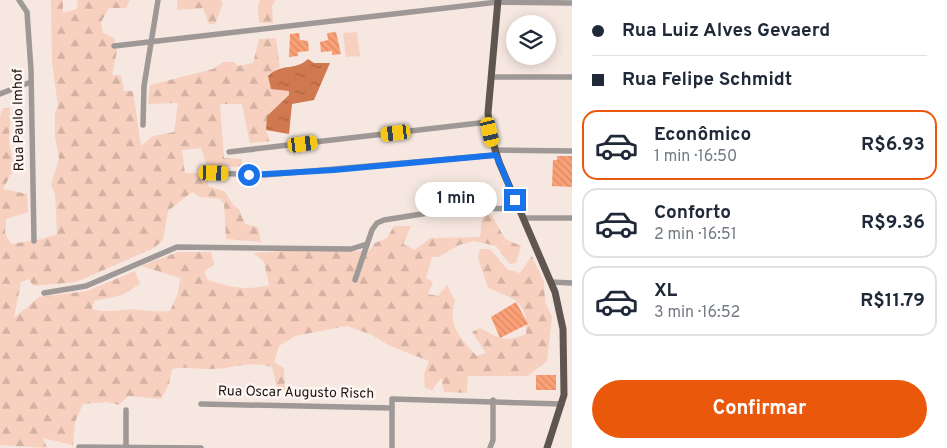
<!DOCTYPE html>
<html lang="pt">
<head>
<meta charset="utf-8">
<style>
  :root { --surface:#fff; --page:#f2f2f3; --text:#1f2937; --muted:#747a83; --line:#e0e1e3; --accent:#ea580c }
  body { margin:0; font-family:Overpass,sans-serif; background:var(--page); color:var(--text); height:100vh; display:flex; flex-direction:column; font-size:19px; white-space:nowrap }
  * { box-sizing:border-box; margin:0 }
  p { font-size:16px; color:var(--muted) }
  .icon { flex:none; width:28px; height:28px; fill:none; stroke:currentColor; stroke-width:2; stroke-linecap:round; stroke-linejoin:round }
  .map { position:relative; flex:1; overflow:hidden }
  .sheet { display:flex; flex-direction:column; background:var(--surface); width:375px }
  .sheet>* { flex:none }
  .top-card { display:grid; align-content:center; height:110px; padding:0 20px; background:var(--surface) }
  .controls { position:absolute; left:506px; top:15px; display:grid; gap:10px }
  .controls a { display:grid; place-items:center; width:50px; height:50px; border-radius:50%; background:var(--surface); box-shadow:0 2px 12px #0003; font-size:25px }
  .end { position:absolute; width:22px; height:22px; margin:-11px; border:6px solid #1a73e8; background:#fff; box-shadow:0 0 0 2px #fff }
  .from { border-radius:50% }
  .bubble { position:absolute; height:35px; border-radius:18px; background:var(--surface); box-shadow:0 2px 12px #0003; font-size:16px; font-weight:700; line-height:35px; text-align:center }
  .car { position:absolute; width:15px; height:30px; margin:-15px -8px; border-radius:6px; box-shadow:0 0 4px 1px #0007; background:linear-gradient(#f5c518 24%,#345 0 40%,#f5c518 0 76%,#345 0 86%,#f5c518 0) }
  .top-card b { display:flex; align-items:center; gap:18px; height:48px; font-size:19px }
  .top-card b+b { border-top:1px solid var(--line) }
  .top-card i { width:12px; height:12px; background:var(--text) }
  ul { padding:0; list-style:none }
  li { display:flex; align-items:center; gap:15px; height:70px; margin:0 10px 8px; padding:0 10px; border:2px solid var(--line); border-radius:15px }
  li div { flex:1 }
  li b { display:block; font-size:19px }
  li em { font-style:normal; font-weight:700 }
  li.selected { border-color:var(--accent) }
  li>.icon { width:45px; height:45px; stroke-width:1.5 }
  .primary-button { display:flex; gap:10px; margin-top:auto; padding:10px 20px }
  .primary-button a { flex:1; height:58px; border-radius:30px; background:var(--accent); color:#fff; font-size:20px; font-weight:700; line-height:58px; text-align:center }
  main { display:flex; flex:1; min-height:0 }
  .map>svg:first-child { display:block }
  .forest { fill:url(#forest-firs) }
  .park { fill:#f7d0bf }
  .water { fill:url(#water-ripples) }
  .building { fill:url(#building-back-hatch) }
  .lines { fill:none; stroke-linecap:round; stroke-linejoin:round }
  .minor { stroke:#9e9996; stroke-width:5.5 }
  .major { stroke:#605651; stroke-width:7 }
  .route { stroke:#1a73e8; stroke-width:6 }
  .labels { text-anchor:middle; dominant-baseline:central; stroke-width:5; stroke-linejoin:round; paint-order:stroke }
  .street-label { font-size:14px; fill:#1c1715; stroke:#fff6f2 }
</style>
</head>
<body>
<main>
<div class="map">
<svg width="572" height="448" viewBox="0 0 572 448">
  <defs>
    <pattern id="forest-firs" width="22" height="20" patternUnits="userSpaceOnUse" patternTransform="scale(1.25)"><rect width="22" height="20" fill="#f7d0bf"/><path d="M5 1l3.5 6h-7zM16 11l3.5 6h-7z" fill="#d3b2a3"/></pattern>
    <pattern id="water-ripples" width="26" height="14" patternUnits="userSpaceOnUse" patternTransform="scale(1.25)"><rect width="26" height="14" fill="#d0784f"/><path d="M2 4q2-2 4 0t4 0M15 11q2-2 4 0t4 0" fill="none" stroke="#a86140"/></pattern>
    <pattern id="building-back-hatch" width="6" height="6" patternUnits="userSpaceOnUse" patternTransform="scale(1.25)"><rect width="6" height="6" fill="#fba076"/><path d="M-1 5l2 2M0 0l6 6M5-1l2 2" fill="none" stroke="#d78965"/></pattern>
  </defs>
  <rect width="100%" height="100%" fill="#f6e8e1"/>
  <!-- forest -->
  <g class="forest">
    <path d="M51,0H63V13L77,9L78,0H130L126,8H109L101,22L103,33L114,38L117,51L112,75H121L124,91H133L141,146L153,136L174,132L178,103L148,104L150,85L213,69L223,62H234L238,66L253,63L259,39L276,38L280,68L275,69L289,91V95L267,116L266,130L270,141L250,143L242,104H220L224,158L242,159V167L207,166L201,148L182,150L185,173H209L208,186L225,192L234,206L239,209L245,224L258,227L261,242L226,239L224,204L220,199L200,197L192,192L168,211L163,240L154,248L76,282L33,286L29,279L21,282L14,318L39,297L87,291L135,271L140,284L122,295L94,301L92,309C112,314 120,308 138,310C150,311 158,312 170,311L178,293L180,278L141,266L178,252H211L214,264L204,272L208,280C230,287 246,291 269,285L264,262L254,253L282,251H369L375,243L387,238L394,226H411L403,244L415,250L430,238L480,237L482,218L490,212L505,239L521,246L516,263L510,264L496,246L474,241L459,245L438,257H432L426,278L433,282L428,294L438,296L447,285L455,301C447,326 461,339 477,356L486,353L472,332L480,328C498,338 506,343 526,334C529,301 514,299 488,288L478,258L480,249H490L508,270L520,273L532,256L544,282L545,302L552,317L547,361L528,376H468L467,393L444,392L441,378L432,390L425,388L424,374L429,361L390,346L370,334L347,326L295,336L279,346L274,362L284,368L285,393L277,388L272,367C247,360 235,369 211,369C197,369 186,366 172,369L169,384L161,399L128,396L119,405L107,402L83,404L75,422L73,445L43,438L47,448L0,445V117L2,109L9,108C12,119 9,129 9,140C9,147 14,163 15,172L11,174L3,189L27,194L28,212L6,219L5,233L11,244L42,239L57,234L55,194L51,184L59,159L55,137V113L58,106L52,62Z"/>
    <path d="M177,0H221L223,3L215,24H209L203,8L177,10Z"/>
    <path d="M260,0H276L272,6L273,23H259L258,5Z"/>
  </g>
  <!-- park -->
  <path class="park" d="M357,32L360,56L346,57L343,33Z"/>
  <!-- water -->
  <path class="water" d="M308,59L314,63H330L314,100L292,104L289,134L266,130L267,116L289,95V91L271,89L268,76C281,63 295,71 308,59Z"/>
  <!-- building -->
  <g class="building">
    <path d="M336,32L341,54L332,55V51L321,52L320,42L328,40L327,33Z"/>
    <path d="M299,33L300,40L308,41L309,51L298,52V56L289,57L290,34Z"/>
    <path d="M557,156H572V187L552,186L553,160H557Z"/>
    <path d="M516,302L528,324L500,338L491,317Z"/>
    <rect x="536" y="375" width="20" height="15"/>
  </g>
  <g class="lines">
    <!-- minor -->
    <g class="minor">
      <path d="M19,0L27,12L31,70L34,241"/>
      <path d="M114,46L498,2L572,3"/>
      <path d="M491,77H572"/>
      <path d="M0,94L31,82"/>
      <path d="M143,125L144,86L158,0"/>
      <path d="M494,150L572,151"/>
      <path d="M229,152L488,122"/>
      <path d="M214,173L265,175L496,155"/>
      <path d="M523,218H572"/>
      <path d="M355,280L372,230L377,223L384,220L460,208L519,209"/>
      <path d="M551,282L572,283"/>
      <path d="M44,293L86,286L177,247L351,249L367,244"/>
      <path d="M201,404L392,408"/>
      <path d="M79,447L201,448"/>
      <path d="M126,447V410"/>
      <path d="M392,448V399L562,404"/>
      <path d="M490,448L493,440V400"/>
    </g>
    <!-- major -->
    <path class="major" d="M498,0L488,113L490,132L499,162L555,292L563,329L564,395L547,448"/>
  </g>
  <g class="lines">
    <!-- route -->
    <path class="route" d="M249,175L334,170L496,155L515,200"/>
  </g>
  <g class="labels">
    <!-- street labels -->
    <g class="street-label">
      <text transform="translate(19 120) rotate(-91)">Rua Paulo Imhof</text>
      <text transform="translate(296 393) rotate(1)">Rua Oscar Augusto Risch</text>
    </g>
  </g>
</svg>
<div class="controls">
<a><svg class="icon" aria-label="layers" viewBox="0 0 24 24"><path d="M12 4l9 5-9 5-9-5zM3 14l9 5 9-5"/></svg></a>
</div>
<i class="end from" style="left:249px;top:175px"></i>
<i class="end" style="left:515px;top:200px"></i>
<div class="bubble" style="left:415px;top:182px;width:82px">1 min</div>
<i class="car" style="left:490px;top:132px;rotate:167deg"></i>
<i class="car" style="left:396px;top:133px;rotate:263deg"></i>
<i class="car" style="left:303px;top:144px;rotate:83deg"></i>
<i class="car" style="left:214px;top:173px;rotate:92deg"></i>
</div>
<section class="sheet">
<div class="top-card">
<b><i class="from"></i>Rua Luiz Alves Gevaerd</b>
<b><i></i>Rua Felipe Schmidt</b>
</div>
<ul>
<li class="selected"><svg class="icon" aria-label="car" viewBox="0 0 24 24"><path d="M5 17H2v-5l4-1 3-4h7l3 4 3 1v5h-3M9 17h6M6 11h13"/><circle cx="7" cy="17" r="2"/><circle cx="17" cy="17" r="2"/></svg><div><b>Econômico</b><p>1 min · 16:50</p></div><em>R$6.93</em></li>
<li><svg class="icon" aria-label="car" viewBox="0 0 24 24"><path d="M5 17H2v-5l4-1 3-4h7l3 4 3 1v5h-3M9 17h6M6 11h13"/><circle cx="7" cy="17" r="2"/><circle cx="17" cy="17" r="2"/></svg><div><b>Conforto</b><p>2 min · 16:51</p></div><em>R$9.36</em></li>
<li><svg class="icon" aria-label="car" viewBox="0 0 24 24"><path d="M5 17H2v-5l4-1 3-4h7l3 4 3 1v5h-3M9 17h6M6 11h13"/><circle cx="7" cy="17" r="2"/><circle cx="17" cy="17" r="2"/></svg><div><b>XL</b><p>3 min · 16:52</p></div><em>R$11.79</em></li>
</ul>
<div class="primary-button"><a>Confirmar</a></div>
</section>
</main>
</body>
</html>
